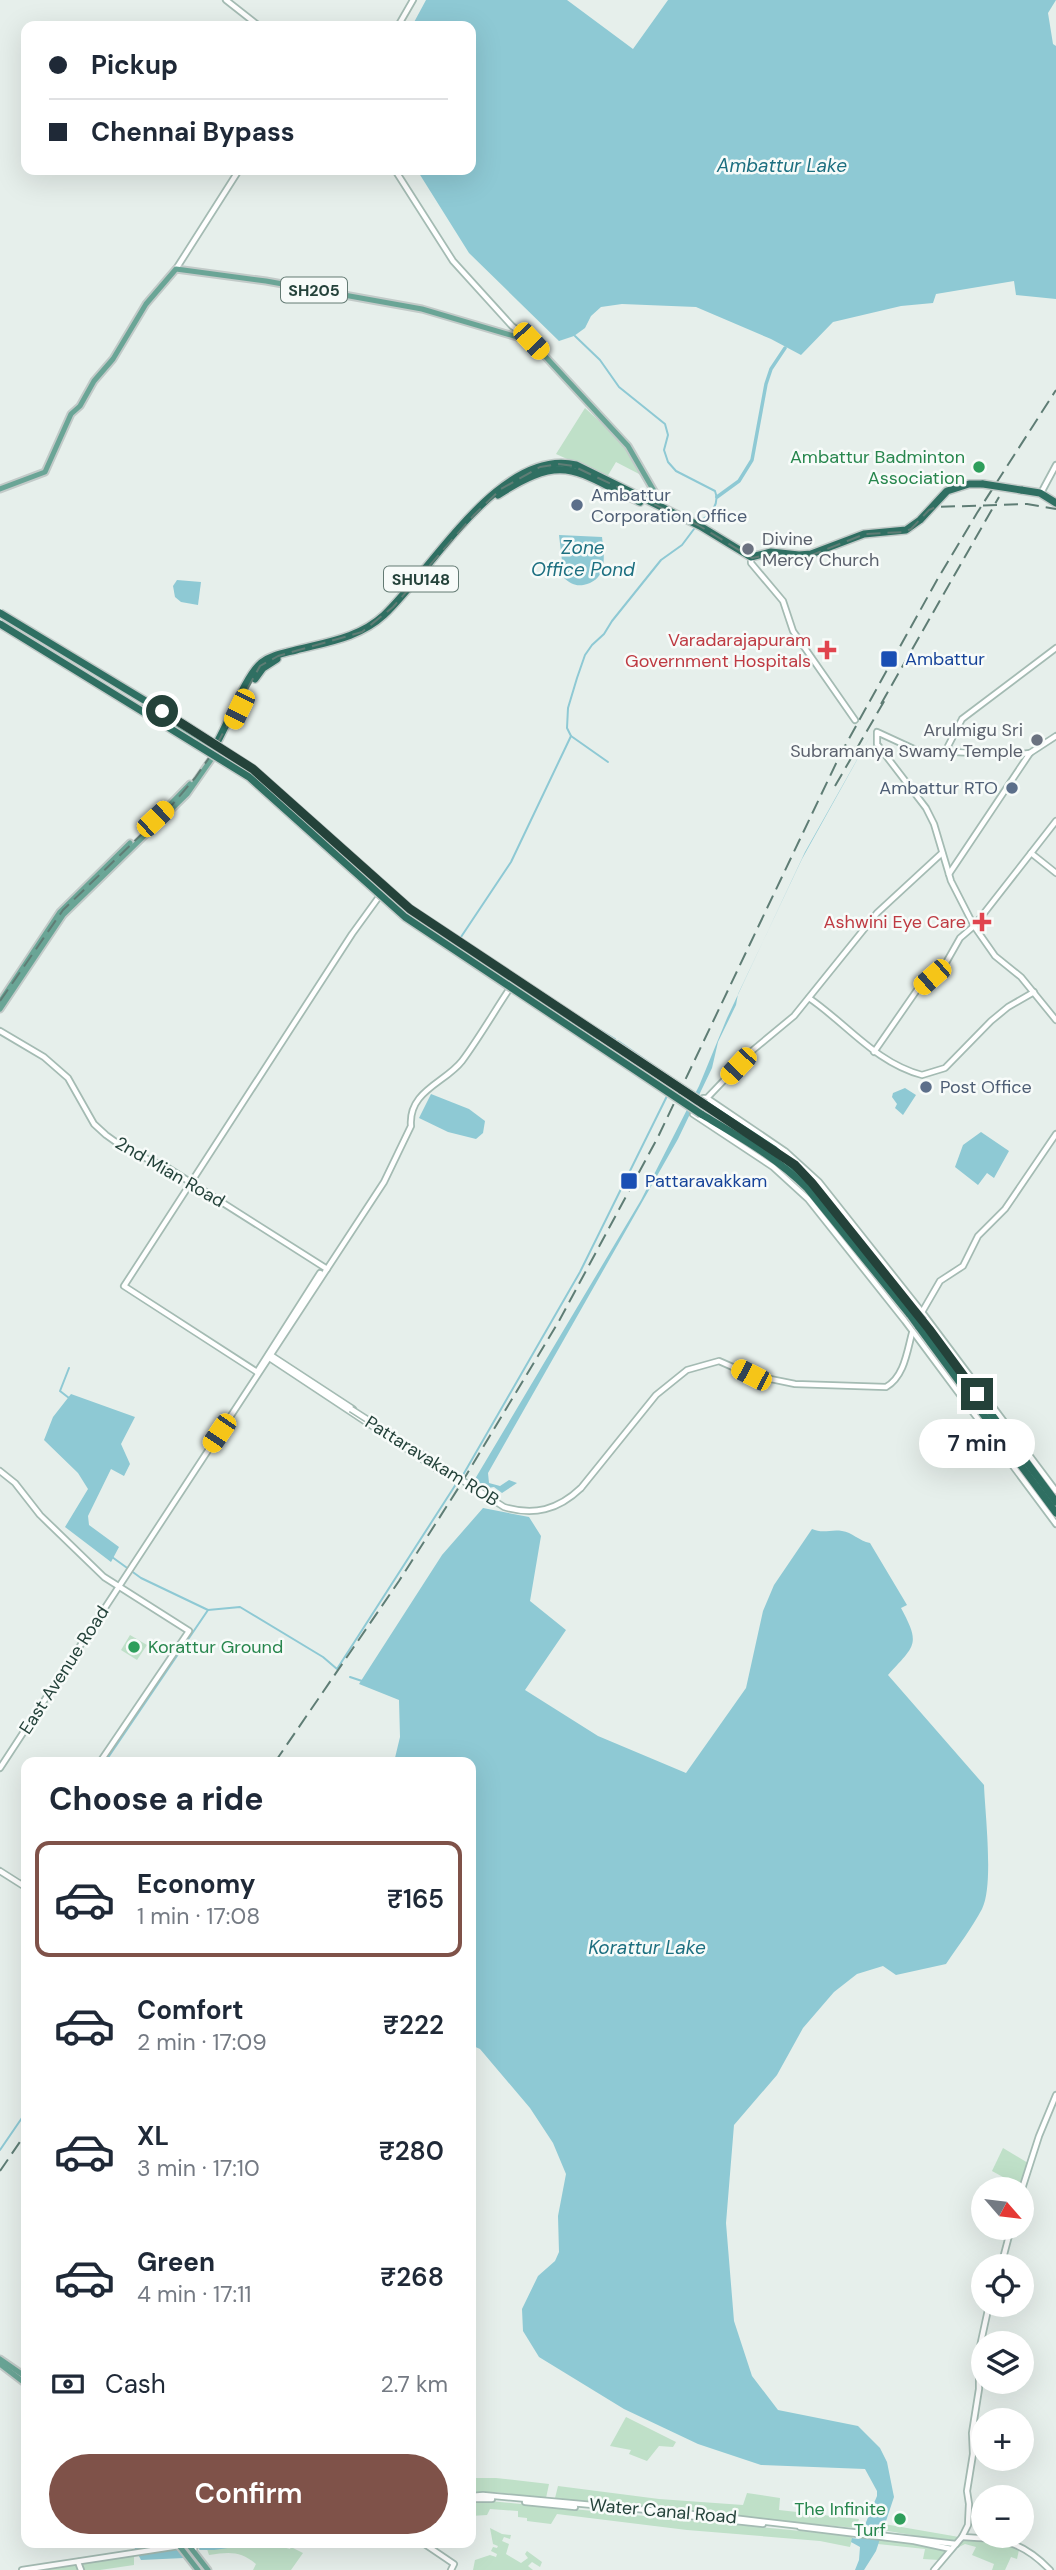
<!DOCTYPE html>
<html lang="en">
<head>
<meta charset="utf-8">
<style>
  :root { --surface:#fff; --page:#f6f6f7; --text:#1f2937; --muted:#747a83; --line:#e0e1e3; --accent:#7f5249 }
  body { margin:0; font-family:"DM Sans",sans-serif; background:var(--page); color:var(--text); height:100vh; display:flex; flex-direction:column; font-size:26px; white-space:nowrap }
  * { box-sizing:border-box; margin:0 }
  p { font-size:23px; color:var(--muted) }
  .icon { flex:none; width:38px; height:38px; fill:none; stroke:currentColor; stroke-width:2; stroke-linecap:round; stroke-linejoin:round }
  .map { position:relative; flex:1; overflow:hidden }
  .sheet { position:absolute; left:21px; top:1757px; width:455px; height:791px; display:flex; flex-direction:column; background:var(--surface); border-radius:14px; box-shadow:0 7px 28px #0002 }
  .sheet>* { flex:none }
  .guide { position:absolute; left:21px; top:21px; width:455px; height:154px; border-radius:14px; box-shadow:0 7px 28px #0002; display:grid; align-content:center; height:154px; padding:0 28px; background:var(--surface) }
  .needle { width:46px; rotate:118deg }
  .controls { position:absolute; left:971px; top:2177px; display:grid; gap:14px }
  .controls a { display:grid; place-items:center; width:63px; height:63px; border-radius:50%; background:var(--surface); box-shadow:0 7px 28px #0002; font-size:35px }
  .end { position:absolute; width:32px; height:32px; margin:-16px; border:9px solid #24423a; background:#fff; box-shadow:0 0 0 4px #fff }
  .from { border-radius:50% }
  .bubble { position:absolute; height:49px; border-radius:24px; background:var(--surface); box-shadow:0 7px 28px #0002; font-size:23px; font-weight:600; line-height:49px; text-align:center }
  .car { position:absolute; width:21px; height:42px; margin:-21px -10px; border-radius:9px; box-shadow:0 0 5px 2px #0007; background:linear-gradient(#f5c518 24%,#345 0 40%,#f5c518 0 76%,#345 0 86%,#f5c518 0) }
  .guide b { display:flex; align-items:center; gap:24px; height:66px; font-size:26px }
  .guide b+b { border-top:2px solid var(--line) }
  .guide i { width:18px; height:18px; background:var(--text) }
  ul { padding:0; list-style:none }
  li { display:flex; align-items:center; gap:21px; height:116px; margin:0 14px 10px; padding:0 14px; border:4px solid transparent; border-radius:14px }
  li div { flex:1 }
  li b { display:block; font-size:26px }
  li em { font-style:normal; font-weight:600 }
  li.selected { border-color:var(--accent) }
  li>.icon { width:63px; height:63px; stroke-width:1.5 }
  h2 { padding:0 28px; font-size:32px; line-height:84px }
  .pay { display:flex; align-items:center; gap:18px; height:77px; padding:0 28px; font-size:26px }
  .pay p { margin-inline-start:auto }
  .primary-button { display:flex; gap:14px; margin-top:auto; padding:14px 28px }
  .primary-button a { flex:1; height:80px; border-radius:42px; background:var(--accent); color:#fff; font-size:28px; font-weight:600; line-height:80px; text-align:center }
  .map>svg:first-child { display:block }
  .green { fill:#bfe0c8 }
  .water { fill:#8ec9d4 }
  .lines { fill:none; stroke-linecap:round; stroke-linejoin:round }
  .stream { stroke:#8ec9d4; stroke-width:2 }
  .canal { stroke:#8ec9d4; stroke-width:3.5 }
  .secondary-casing { stroke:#a4bbb3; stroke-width:8 }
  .primary-casing { stroke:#c2cac8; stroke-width:9 }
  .highway-casing { stroke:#c2cac8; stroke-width:10 }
  .secondary { stroke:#fff; stroke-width:4.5 }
  .primary { stroke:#6aa596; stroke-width:5 }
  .highway { stroke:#2f6f62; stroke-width:7 }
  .rail { stroke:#5f7d75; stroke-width:2; stroke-dasharray:14 7; stroke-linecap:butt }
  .secondary-bridge-casing { stroke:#a4bbb3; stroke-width:8; stroke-linecap:butt }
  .highway-bridge-casing { stroke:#c2cac8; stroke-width:10; stroke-linecap:butt }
  .secondary-bridge { stroke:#fff; stroke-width:4.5 }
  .highway-bridge { stroke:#2f6f62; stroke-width:7 }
  .route { stroke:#24423a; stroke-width:9 }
  .leisure-dot { fill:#2e9e5b; stroke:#f7fbf9; stroke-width:2.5 }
  .service-dot { fill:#5c6f8a; stroke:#f7fbf9; stroke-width:2.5 }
  .worship-dot { fill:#6b7280; stroke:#f7fbf9; stroke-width:2.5 }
  .health-dot { fill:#e0444e; stroke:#f7fbf9; stroke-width:2.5 }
  .transit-dot { fill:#1a4fb4; stroke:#f7fbf9; stroke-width:2.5 }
  .labels { text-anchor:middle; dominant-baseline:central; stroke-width:5; stroke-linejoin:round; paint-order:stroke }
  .shield { fill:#f7fbf9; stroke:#637a73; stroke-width:2 }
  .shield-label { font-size:16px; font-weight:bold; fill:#24423a }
  .leisure-label { font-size:18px; fill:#27864d; stroke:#f7fbf9; text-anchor:end }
  .service-label { font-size:18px; fill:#4e5e75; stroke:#f7fbf9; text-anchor:start }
  .worship-label { font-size:18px; fill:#5b616d; stroke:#f7fbf9; text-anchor:start }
  .health-label { font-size:18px; fill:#be3a42; stroke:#f7fbf9; text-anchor:end }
  .transit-label { font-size:18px; fill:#164399; stroke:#f7fbf9; text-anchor:start }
  .street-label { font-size:18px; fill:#24423a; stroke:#f7fbf9 }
  .water-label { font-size:19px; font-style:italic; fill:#1c6f80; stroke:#f7fbf9 }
</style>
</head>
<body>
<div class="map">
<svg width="1056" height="2570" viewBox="0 0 1056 2570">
  <rect width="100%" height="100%" fill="#e6efeb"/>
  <!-- green -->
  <g class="green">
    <path d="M585,408L624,444L641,475L616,462L607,477L556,454Z"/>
    <path d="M130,1635L147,1645L137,1660L121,1650Z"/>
    <path d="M1003,2148L1028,2163L1021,2187L992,2171Z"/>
    <path d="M626,2417L676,2442L673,2447L659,2446L647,2461L629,2454L631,2450L610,2446Z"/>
    <path d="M471,2478H496L549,2484L546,2498L494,2492L471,2494Z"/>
    <path d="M558,2486L659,2499L743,2505L747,2493L780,2498L779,2510L859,2519L856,2528L585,2502L555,2498Z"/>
    <path d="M471,2501H490L853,2536L850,2547L820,2541L687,2530L557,2514L551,2524L527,2521V2518L518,2517V2511L490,2509L487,2515L471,2516Z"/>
    <path d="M884,2524L959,2537L954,2542L882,2530Z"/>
    <path d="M490,2528L502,2534L511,2535L510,2539L504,2537L502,2541L509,2544L506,2554L521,2563L528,2558L525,2554L527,2551L542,2562L540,2567L532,2562L528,2566L533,2570H473L475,2560L490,2555L496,2557L497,2554L491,2551L493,2547L497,2548L498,2546L493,2544Z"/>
    <path d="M879,2539L948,2550L939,2560L923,2559L925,2549L878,2544Z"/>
    <path d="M964,2540L1013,2545L1019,2550L1017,2559L1011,2557L1005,2570H992L994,2564L972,2555L976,2547L965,2544L955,2549Z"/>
    <path d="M221,2543H295L279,2546L290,2549L291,2547L303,2553L291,2570H253L256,2564C240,2551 230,2552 209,2555L206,2546Z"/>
    <path d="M130,2555L134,2556V2565L100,2570H41Z"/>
  </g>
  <!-- water -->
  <g class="water">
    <path d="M426,0H567L633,49L668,0H1056L1048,13L1053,44L1056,46V299L1016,295L1014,281L936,294L933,303L901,306L833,322L801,355L771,339L696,307L622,304L601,307L591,316L585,328L574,336L559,341L469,253L417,170H471V26H412Z"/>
    <path d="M559,535L602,537C604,554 608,575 590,583C579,587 573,586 564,578Z"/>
    <path d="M177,580L201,582L198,605L181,602L175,597L173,586Z"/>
    <path d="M872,733L802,859L738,994L736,1005L718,1042L712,1068L678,1139L488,1473L489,1483L500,1486L509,1480L517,1483L502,1493L494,1487L482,1489L475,1479L641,1200L699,1086L727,1018L805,852Z"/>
    <path d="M905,1088L916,1095L903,1115L895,1108L897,1104L892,1097L893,1093Z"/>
    <path d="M431,1094L469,1109L485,1121L483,1133L476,1139L448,1132L419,1118Z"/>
    <path d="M981,1132L1009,1151L994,1178L987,1173L978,1185L955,1167L963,1145Z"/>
    <path d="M71,1394L135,1417L121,1444L130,1464L124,1476L111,1469L88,1516L89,1525L119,1547L111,1562L65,1527L88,1489L78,1473L44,1440L53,1417Z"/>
    <path d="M483,1508L529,1517L541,1536L530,1601L566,1630L525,1690L598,1736L686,1773L746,1688L763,1611L774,1585L812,1529C823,1534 831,1529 842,1531C852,1532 859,1541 870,1543L907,1605L901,1608C921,1645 915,1645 888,1675L984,1785C985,1814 994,1885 982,1909C972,1928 958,1946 946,1964L896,1975L883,1966L857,1974L834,1992L803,2028L777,2075L734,2125L726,2223L734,2321L752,2376L778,2410L858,2426L880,2448L887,2462L894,2497L876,2551L864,2570H855L859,2560L860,2547L851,2542L852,2538L859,2539L877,2496V2491L865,2469L761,2465L698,2444L624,2409L539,2357L523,2331L522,2309L538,2276L555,2261L559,2252L558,2216L566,2174L553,2143L530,2108L480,2049L471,2045V1762H394L400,1737L399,1700L359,1684L442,1555Z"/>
    <path d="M132,2543H146L156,2552L177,2550L184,2558L141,2560Z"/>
  </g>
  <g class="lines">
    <!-- stream -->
    <g class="stream">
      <path d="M575,336L600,360L619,387L665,424L668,435L664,450L668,462L676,471L715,491C720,504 711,515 700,521"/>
      <path d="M608,762L571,736L567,728L568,708L577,678L585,655L592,645L604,634L612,621L661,560L682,545L694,529"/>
      <path d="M461,937L511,862L571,736"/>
      <path d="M579,1017L615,1039"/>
      <path d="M618,1041L675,1080"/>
      <path d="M69,1398L60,1391L69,1368"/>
      <path d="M463,1475L580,1272L668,1094"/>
      <path d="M112,1557L141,1578L208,1610L240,1607L323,1657L337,1669L458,1481"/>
      <path d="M350,1677L362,1681"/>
      <path d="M105,1762L208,1610"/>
      <path d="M26,1883L23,1888L26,1890"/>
      <path d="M0,2150L26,2112"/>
      <path d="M200,2549H214L255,2543"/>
    </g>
    <!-- canal -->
    <path class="canal" d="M717,497L739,481L752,460L766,384L771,369L785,348"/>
    <defs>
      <g id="secondary">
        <path d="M226,0L259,26"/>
        <path d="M398,26L413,0"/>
        <path d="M395,170L453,261L512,326L528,338"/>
        <path d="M176,269L239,170"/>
        <path d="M1041,493L1056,465"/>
        <path d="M751,558V563L783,601L793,631L855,720"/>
        <path d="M945,752L962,719L1056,648"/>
        <path d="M1030,753L1012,755L916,750L877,732V744L926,808L934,824L951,881L974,926L995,956L1021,977L1056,1020"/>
        <path d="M942,853L877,913L794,1016L753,1050L707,1098H703L693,1114L773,1167L808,1199L905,1321L1056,1524"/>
        <path d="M1031,853L1056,873"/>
        <path d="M949,874L1030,753L1056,736"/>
        <path d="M809,998C847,1024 876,1063 922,1075L945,1068L991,1021L1008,1007L1034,992"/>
        <path d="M0,1031L44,1057L68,1078L94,1124L106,1135L127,1150L168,1168L327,1269"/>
        <path d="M874,1052L917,990L943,968L960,938L974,926L1056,821"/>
        <path d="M707,1098L785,1151L819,1182L922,1312L1056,1491"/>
        <path d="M918,1319L940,1281L963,1266L978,1236L1005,1209L1056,1134"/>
        <path d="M269,1354L353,1409"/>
        <path d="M268,1357L443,1473L447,1471L445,1468"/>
        <path d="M257,1372L320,1273"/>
        <path d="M257,1372L124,1286L352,934L381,894"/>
        <path d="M0,1471L15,1483L40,1515L104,1577L189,1631L100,1762"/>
        <path d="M581,1488L656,1395L687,1370L719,1361L751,1375L795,1384L886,1387C904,1377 907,1352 912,1333"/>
        <path d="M0,1768L384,1182L411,1126C408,1091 445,1083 462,1061C479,1038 494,1012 510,988"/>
        <path d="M0,1871L22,1885L26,1878"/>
        <path d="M1022,2189L1039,2136L1056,2095"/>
        <path d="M1001,2266L1011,2228"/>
        <path d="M471,2496L483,2495L724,2517L956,2544"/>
        <path d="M472,2499H492"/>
        <path d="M525,2502L575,2507"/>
        <path d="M689,2516L763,2524"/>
        <path d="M800,2527L914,2541L951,2549"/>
        <path d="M962,2537C1002,2539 1021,2540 1050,2570"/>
        <path d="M423,2543L454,2564L451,2570"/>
        <path d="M194,2550V2545L208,2543"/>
        <path d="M78,2562L81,2570"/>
        <path d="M22,2570L179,2546"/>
        <path d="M934,2570L962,2537L968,2525L969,2504L967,2491L973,2454L972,2433L979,2389V2351L989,2305"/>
      </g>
      <g id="primary">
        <path d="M0,489L45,472L71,414L80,406L94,381L113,359L146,304L176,269L266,281L422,309L531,341L628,446L654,491L656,498L653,503"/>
        <path d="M143,708L218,754"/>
        <path d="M153,822L190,784"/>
        <path d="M335,847L396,901"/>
        <path d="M399,907L525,991V994"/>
        <path d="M0,1002L60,912L130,843"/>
        <path d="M0,1009L63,915L187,794L215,754"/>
        <path d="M0,2359L26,2377"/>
        <path d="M0,2364L26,2384"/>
        <path d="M177,2543L198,2570"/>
        <path d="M187,2543L208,2570"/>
      </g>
      <g id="highway">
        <path d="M1021,490L1040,493L1056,503"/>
        <path d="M498,495C566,451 575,472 640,502"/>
        <path d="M255,679L263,668L277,659"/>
        <path d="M215,746C228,725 244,678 261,663C271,655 285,653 296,650C327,642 359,638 384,615C432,570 501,447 576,465L700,526L751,557L771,552L799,555L811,554L864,534L906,530L920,520L947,491L969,484H983"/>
        <path d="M525,991L594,1038"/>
        <path d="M705,1104L775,1150L812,1183L914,1311"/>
        <path d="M701,1114C738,1136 776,1157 807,1188L910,1315"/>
        <path d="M923,1321L1056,1502"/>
        <path d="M918,1326L1056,1513"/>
      </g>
    </defs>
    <!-- secondary casing -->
    <use href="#secondary" class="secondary-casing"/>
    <!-- primary casing -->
    <use href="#primary" class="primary-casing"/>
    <!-- highway casing -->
    <use href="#highway" class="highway-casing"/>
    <!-- secondary -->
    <use href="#secondary" class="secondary"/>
    <!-- primary -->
    <use href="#primary" class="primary"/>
    <!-- highway -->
    <use href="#highway" class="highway"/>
    <!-- rail -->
    <g class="rail">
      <path d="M881,704L999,497"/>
      <path d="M835,786L886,698"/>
      <path d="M0,1001L63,910L171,806L195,778L211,755L260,666L278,656L362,632L393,607L474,515L501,489L540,467L559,464L573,466L698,525L752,558L772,554L807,557L865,534L904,532L911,529L929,510L936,507L1027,504L1056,509"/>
      <path d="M275,1762L399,1581L459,1487L559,1321L658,1137L841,753L937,580L977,513L1056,390"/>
      <path d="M0,2171L26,2133"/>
    </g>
    <defs>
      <path id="secondary-bridge" d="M351,1409L504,1507C534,1516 558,1510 581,1488"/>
      <g id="highway-bridge">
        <path d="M983,484L1021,490"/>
        <path d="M0,613L182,723L253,769L410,909L705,1104"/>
        <path d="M0,624L249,777L405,917L701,1114"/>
        <path d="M914,1311L923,1321"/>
        <path d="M910,1315L918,1326"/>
      </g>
    </defs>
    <!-- secondary-bridge casing -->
    <use href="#secondary-bridge" class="secondary-bridge-casing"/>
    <!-- highway-bridge casing -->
    <use href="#highway-bridge" class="highway-bridge-casing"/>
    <!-- secondary-bridge -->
    <use href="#secondary-bridge" class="secondary-bridge"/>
    <!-- highway-bridge -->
    <use href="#highway-bridge" class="highway-bridge"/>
  </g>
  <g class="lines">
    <!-- route -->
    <path class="route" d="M162,711L253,769L410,909L795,1165L812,1183L929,1329L977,1394"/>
  </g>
  <!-- markers -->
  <g class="leisure-dot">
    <circle cx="979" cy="467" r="7"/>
    <circle cx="134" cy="1647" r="7"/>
    <circle cx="900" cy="2519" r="7"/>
  </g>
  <g class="service-dot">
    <circle cx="577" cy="505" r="7"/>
    <circle cx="1012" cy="788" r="7"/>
    <circle cx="926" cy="1087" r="7"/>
  </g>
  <g class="worship-dot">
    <circle cx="748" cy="549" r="7"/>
    <circle cx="1037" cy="740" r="7"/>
  </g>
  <g class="health-dot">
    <path d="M823.5 639.5h7v7h7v7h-7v7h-7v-7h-7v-7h7z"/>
    <path d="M978.5 911.5h7v7h7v7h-7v7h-7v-7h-7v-7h7z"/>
  </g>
  <g class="transit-dot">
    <rect x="880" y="650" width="18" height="18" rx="3.5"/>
    <rect x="620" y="1172" width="18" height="18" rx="3.5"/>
  </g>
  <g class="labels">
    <!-- shield labels -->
    <g class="shield">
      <rect x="281" y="277.5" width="66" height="25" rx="5"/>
      <rect x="384" y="566.5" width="74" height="25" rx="5"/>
    </g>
    <g class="shield-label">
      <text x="314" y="290">SH205</text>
      <text x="421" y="579">SHU148</text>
    </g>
    <!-- leisure labels -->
    <g class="leisure-label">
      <text x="965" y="457">Ambattur Badminton<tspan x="965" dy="21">Association</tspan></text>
      <text x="148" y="1647" text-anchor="start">Korattur Ground</text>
      <text x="886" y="2509">The Infinite<tspan x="886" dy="21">Turf</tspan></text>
    </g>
    <!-- service labels -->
    <g class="service-label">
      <text x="591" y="495">Ambattur<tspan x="591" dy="21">Corporation Office</tspan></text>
      <text x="998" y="788" text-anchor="end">Ambattur RTO</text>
      <text x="940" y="1087">Post Office</text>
    </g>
    <!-- worship labels -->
    <g class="worship-label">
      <text x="762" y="539">Divine<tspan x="762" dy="21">Mercy Church</tspan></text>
      <text x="1023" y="730" text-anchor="end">Arulmigu Sri<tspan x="1023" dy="21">Subramanya Swamy Temple</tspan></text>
    </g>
    <!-- health labels -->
    <g class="health-label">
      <text x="811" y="640">Varadarajapuram<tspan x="811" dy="21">Government Hospitals</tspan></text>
      <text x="966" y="922">Ashwini Eye Care</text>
    </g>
    <!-- transit labels -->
    <g class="transit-label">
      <text x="905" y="659">Ambattur</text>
      <text x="645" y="1181">Pattaravakkam</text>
    </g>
    <!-- street labels -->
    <g class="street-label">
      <text transform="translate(170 1172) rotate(30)">2nd Mian Road</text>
      <text transform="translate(432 1461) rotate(32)">Pattaravakam ROB</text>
      <text transform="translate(64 1670) rotate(-57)">East Avenue Road</text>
      <text transform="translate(663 2511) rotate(5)">Water Canal Road</text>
    </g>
    <!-- water labels -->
    <g class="water-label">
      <text x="782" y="165">Ambattur Lake</text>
      <text x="583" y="547">Zone<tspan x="583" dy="22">Office Pond</tspan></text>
      <text x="647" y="1947">Korattur Lake</text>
    </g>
  </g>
</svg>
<div class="controls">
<a><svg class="needle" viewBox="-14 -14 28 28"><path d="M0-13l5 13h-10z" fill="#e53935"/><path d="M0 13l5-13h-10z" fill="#747a83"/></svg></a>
<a><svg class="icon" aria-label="locate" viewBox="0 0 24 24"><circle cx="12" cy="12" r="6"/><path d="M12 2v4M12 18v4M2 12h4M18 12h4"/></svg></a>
<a><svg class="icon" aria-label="layers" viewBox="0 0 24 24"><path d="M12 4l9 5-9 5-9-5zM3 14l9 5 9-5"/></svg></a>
<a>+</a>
<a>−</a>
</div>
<i class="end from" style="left:162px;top:711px"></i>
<i class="end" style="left:977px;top:1394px"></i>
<div class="bubble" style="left:919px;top:1419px;width:116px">7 min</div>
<i class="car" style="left:531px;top:341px;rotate:137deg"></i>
<i class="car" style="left:239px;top:709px;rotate:206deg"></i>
<i class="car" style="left:155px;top:819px;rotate:47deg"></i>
<i class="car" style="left:932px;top:977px;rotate:229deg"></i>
<i class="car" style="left:738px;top:1066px;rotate:223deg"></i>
<i class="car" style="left:751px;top:1375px;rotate:297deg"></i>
<i class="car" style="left:219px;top:1433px;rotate:214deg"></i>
<div class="guide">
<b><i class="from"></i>Pickup</b>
<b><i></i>Chennai Bypass</b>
</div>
<section class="sheet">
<h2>Choose a ride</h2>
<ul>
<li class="selected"><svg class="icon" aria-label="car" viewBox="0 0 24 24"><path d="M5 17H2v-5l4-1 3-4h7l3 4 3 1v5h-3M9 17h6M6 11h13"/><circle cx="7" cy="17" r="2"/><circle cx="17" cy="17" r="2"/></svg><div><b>Economy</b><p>1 min · 17:08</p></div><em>₹165</em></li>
<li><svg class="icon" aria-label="car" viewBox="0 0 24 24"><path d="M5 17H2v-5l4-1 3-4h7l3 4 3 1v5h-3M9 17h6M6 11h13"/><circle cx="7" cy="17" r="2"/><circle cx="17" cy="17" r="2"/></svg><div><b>Comfort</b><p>2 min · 17:09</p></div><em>₹222</em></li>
<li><svg class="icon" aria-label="car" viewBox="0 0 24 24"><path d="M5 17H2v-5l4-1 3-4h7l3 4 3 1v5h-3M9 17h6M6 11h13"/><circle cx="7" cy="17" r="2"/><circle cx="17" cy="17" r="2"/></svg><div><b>XL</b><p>3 min · 17:10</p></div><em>₹280</em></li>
<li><svg class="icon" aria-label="car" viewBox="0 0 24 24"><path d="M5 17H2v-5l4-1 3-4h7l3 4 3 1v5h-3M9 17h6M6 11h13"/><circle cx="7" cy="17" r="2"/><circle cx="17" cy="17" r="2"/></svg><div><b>Green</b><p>4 min · 17:11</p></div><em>₹268</em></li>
</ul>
<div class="pay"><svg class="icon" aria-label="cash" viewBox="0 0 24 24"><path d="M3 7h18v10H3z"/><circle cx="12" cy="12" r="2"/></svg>Cash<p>2.7 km</p></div>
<div class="primary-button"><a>Confirm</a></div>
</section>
</div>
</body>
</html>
